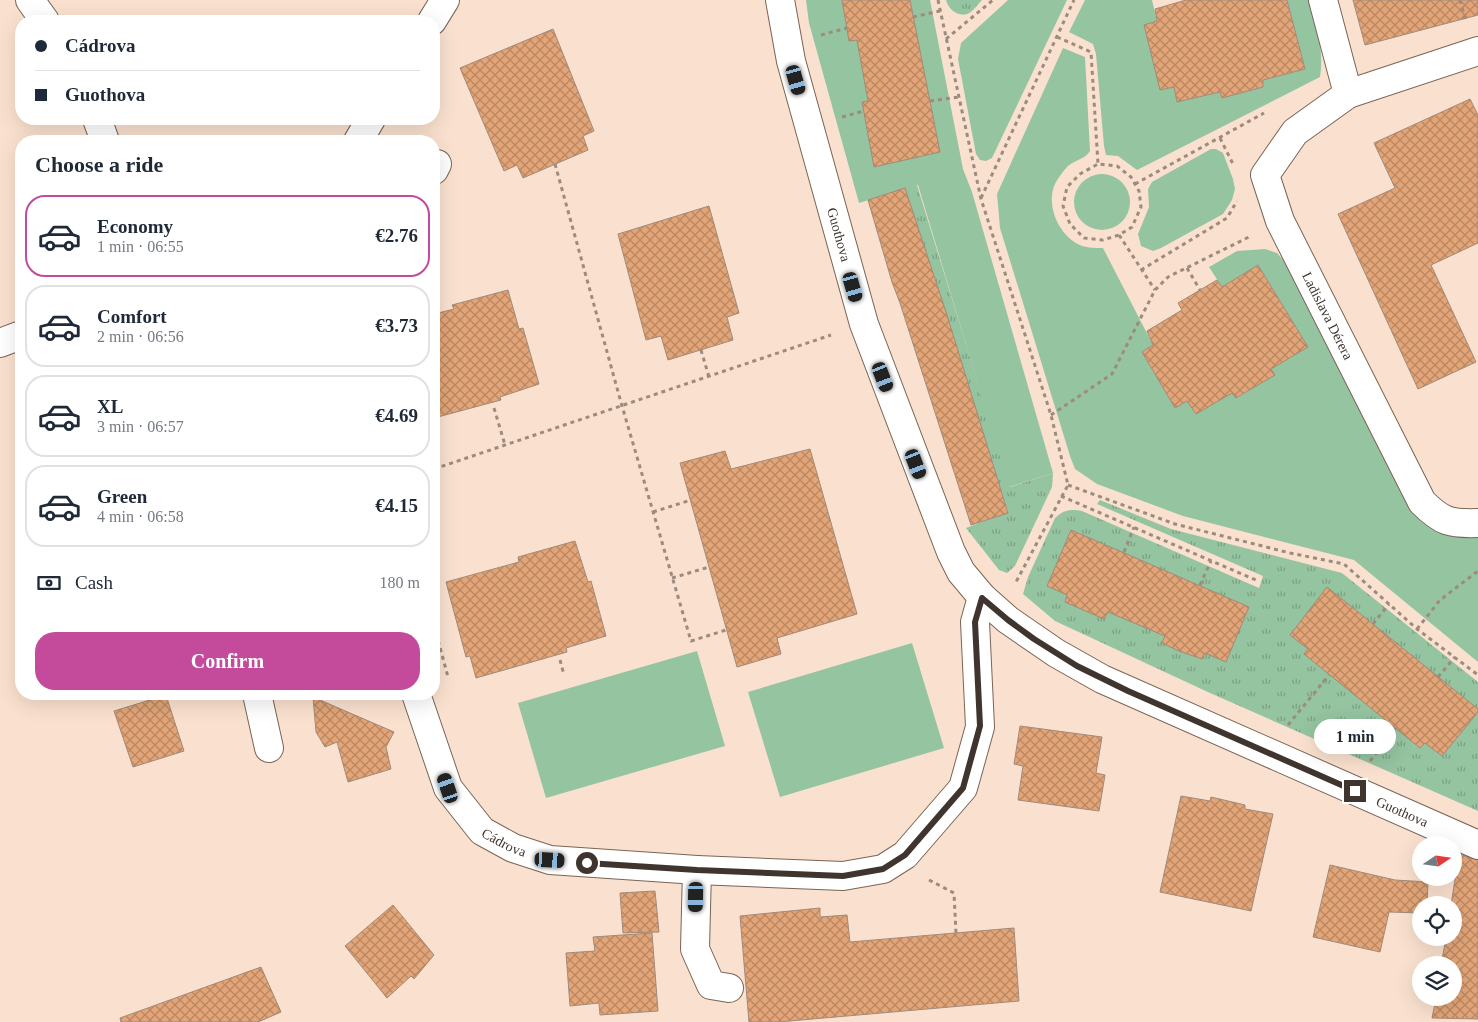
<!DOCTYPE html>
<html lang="en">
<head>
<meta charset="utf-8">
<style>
  :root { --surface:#fff; --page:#f2f2f3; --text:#1f2937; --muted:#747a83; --line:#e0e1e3; --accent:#c44a9c }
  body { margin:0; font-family:Georgia,serif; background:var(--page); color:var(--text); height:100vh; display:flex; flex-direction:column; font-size:19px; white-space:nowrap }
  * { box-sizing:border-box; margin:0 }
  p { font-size:16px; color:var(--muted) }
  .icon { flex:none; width:28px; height:28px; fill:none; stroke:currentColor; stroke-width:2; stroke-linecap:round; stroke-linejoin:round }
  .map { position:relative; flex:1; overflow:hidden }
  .panel { position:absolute; left:15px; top:135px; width:425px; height:565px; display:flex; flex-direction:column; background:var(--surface); border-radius:20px; box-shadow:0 5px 20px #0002 }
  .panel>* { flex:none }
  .guide { position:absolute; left:15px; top:15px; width:425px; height:110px; border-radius:20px; box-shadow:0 5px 20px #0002; display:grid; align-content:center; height:110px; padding:0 20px; background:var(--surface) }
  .needle { width:32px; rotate:77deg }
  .fabs { position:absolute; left:1412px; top:836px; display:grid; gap:10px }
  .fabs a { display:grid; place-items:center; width:50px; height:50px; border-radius:50%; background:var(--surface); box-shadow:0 5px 20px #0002; font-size:25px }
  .end { position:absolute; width:22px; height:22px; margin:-11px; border:6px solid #3f352e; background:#fff; box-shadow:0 0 0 2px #fff }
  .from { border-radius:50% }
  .bubble { position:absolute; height:35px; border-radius:18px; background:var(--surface); box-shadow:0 5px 20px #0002; font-size:16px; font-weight:700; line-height:35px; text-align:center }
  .car { position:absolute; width:15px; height:30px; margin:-15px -8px; border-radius:6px; box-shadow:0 0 4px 1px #0007; background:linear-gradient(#222 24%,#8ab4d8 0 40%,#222 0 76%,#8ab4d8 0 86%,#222 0) }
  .guide b { display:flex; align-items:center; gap:18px; height:48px; font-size:19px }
  .guide b+b { border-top:1px solid var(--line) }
  .guide i { width:12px; height:12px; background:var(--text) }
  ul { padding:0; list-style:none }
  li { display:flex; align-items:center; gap:15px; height:82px; margin:0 10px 8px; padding:0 10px; border:2px solid var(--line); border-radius:20px }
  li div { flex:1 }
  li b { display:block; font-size:19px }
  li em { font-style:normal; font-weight:700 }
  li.selected { border-color:var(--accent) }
  li>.icon { width:45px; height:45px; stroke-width:1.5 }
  h2 { padding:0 20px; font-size:22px; line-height:60px }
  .pay { display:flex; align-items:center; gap:12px; height:55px; padding:0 20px; font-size:19px }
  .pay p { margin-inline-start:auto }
  .primary-button { display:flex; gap:10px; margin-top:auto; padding:10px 20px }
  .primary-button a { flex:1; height:58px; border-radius:20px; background:var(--accent); color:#fff; font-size:20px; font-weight:700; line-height:58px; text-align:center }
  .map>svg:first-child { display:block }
  .grass { fill:url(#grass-tufts) }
  .park { fill:#95c4a1 }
  .building { fill:url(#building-cross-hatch); stroke:#a18a7a }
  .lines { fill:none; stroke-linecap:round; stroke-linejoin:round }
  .minor-casing { stroke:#7a6455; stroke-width:30 }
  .path { stroke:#9d8b7f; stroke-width:3; stroke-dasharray:4 4; stroke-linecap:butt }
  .minor { stroke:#fff; stroke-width:28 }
  .route { stroke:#3f352e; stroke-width:6 }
  .labels { text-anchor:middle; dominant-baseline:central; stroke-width:5; stroke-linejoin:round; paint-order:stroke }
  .street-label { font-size:14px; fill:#3f352e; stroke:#fbf1ea }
</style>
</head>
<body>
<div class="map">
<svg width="1478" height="1022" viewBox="0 0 1478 1022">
  <defs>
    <pattern id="grass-tufts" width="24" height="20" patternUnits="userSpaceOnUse" patternTransform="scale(1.25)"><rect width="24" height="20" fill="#95c4a1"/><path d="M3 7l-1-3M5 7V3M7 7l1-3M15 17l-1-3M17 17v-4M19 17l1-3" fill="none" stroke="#7ba084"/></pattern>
    <pattern id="building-cross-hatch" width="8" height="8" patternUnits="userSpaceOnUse" patternTransform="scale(1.25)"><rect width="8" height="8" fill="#e3a577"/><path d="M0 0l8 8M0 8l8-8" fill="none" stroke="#b98762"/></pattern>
  </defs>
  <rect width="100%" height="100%" fill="#fae1cf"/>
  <!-- grass -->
  <g class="grass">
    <path d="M946,0H982C978,4 973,12 967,14C958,17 948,9 946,0Z"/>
    <path d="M917,185L1010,487L1053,473L1052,487L1015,566L1007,573L999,570L966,528L1008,512L905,188Z"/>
    <path d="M1100,500L1171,529L1342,573L1478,682V811L1210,693L1055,621L1023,594L1028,577L1055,518C1064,510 1070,509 1082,511L1259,588L1263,576L1097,504Z"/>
  </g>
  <!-- park -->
  <g class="park">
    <path d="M806,0H930L963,169L972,192L1053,473L1009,487L918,185L859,203L809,23Z"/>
    <path d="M1008,0H1067L992,158L986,161L980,160L976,154L958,59L961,43Z"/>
    <path d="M1085,0H1152L1157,21L1160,90L1174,87L1178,102L1220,92L1222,98L1263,87V80L1305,69L1287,0H1310C1317,26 1324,50 1320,77L1137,170L1118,156L1106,155L1104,146L1096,54L1093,44L1069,32Z"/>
    <path d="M1063,48L1085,57L1090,151C1085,159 1075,160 1068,166C1064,170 1059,177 1056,182C1045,202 1057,232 1076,243C1084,248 1094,248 1103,248L1153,345L1142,352L1175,408L1187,401L1232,393L1237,398L1274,375L1271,369L1308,347L1258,265L1222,287L1209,267L1237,251L1265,249L1277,253L1292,270L1391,470L1478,534V662L1354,560L1183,516L1097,484L1075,469L1070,456L1000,228L997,194Z"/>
    <path d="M1211,149H1216L1223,153L1233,179L1235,189L1232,200L1223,214L1161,248L1153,251L1141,246L1138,234L1149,207L1148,189L1152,182Z"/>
    <circle cx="1102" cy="202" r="28"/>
    <path d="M912,643L944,748L780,797L748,692Z"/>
    <path d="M697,651L725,746L546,798L518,703Z"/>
  </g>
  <!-- building -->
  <g class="building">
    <path d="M842,0H910L940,152L874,167L862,102L868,101L857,40L849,41Z"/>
    <path d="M1186,0H1287L1305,69L1263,80V87L1222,98L1220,92L1177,102L1174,87L1160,90L1144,25L1157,21L1155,9Z"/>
    <path d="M1353,0H1478V15L1365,45Z"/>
    <path d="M553,29L594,131L583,136L588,150L523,178L517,165L504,171L460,68Z"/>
    <path d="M1470,99L1478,115V243L1431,265L1476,362L1418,389L1338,214L1395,188L1374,143Z"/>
    <path d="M905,188L947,315L1008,513L971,525L900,303L892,282L868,200Z"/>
    <path d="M709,206L739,313L727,317L733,340L668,360L661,336L646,340L618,234Z"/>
    <path d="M1258,265L1308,347L1271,369L1275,375L1236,398L1232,393L1196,414L1187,401L1175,408L1142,352L1153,345L1147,331L1182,310L1178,303L1200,290L1217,280L1222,287Z"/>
    <path d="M508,290L519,329L523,328L539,384L500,397L501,400L434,418V314L454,309L452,305Z"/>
    <path d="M810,449L857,614L777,638L781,654L737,667L680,463L725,451L731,469Z"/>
    <path d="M1071,530L1249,607L1226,662L1205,653L1202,659L1179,651L1162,643L1165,636L1108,612L1104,619L1065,602L1067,595L1047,586Z"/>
    <path d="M575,541L588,582L591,581L606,636L566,648L567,652L476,678L470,656L466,657L446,582L519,562L518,557Z"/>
    <path d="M1327,587L1478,709V712L1442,756L1425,743L1420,748L1304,654L1308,649L1290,635Z"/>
    <path d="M166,695L184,751L133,767L114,711Z"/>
    <path d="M313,697L394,732L386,747L391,769L348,782L337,742L325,747L316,732Z"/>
    <path d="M1020,726L1102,737L1096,773L1105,775L1099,811L1018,800L1023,766L1014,764Z"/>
    <path d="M1181,796L1210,801L1211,797L1245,805V809L1273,814L1251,911L1160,892Z"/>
    <path d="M1459,854L1478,860V1019L1432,1018L1436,998H1454V965H1441L1446,938H1454V905H1451Z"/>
    <path d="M1330,865L1395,880L1428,882L1427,905H1421V913L1389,912L1380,952L1313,937Z"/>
    <path d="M655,891L659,932L623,933L620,893Z"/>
    <path d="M393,905L434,955L414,979L411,976L387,998L345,946Z"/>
    <path d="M820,908V917L847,915L850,942L1014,928L1019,1001L778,1022H749L740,916Z"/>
    <path d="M652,933L658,1011L600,1015L599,1003L570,1006L566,953L595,951L593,937Z"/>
    <path d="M261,967L281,1012L258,1022H121L120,1018Z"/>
  </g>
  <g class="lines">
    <defs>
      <g id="minor">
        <path d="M30,0L45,21"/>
        <path id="s1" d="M780,0L791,61L864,324L951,552L961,572L982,597L1008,620L1056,653L1102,679L1478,845"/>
        <path d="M1323,0L1348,94"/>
        <path d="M432,21L445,0"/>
        <path id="s2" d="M1478,51L1348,94L1295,132L1265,175L1280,221L1422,502C1442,522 1450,524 1478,523"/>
        <path d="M97,119L105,141"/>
        <path d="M358,141L371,119"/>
        <path d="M434,170L437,164"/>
        <path d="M0,343L21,335"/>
        <path d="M257,694L269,748"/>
        <path id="s3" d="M416,694L448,788L482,831L513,848L550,860L697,870L843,876L883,869L905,855L963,788L980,727L975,622L982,597"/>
        <path d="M697,870L695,949L711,985L729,988"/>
      </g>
    </defs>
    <!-- minor casing -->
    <use href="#minor" class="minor-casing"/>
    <!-- path -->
    <g class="path">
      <path d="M938,0L981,199L1051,415L1068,485L1016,582"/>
      <path d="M1460,0L1465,19"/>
      <path d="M913,17L940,11"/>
      <path d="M821,35L847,28"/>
      <path d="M1057,37L1091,52L1098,164L1117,166L1131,177L1139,191L1141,207L1132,227L1119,235L1103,240L1084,238L1070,224L1063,206L1067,187L1080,174L1098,164"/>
      <path d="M946,39L993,0"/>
      <path d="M930,101L959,97"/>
      <path d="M842,117L864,111"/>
      <path d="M1220,138L1233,164"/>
      <path d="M555,164L622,406L691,641L726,630"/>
      <path d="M1135,184L1264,113"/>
      <path d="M981,198L1074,0"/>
      <path d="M1119,235L1155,290"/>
      <path d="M1187,268L1200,290"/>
      <path d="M1141,270L1227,218L1237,201"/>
      <path d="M701,350L709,377"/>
      <path d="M494,408L505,445"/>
      <path d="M1051,415L1112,374L1155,290L1168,277L1251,236"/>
      <path d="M434,469L831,335"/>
      <path d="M1068,485L1175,524L1290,553L1344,564L1417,629L1478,675"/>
      <path d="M1061,496L1258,581"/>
      <path d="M653,512L691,500"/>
      <path d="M1124,552L1134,527"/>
      <path d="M672,578L709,567"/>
      <path d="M1200,585L1211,561"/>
      <path d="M1373,624L1389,604"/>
      <path d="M434,625L448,677"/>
      <path d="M1417,629L1440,600L1478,571"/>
      <path d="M560,660L564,675"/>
      <path d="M1438,677L1455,657"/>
      <path d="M1288,725L1329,675"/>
      <path d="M1370,761L1396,728"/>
      <path d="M929,880L954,893L956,933"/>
    </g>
    <!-- minor -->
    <use href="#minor" class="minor"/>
  </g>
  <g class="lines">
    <!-- route -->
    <path class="route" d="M587,863L697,870L843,876L883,869L905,855L963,788L980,726L975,622L982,598L1008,620L1034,639L1077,666L1128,691L1355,791"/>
  </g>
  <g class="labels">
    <!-- street labels -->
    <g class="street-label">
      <text stroke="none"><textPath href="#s1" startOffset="242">Guothova</textPath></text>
      <text stroke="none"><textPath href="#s2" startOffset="409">Ladislava Dérera</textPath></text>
      <text stroke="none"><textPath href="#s1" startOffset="1108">Guothova</textPath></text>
      <text stroke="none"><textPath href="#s3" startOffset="179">Cádrova</textPath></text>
    </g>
  </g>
</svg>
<div class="fabs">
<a><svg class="needle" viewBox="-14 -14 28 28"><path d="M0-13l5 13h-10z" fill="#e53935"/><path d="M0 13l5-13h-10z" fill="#747a83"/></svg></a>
<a><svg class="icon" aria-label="locate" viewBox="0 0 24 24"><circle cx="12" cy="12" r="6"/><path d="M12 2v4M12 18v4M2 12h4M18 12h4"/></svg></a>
<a><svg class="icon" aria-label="layers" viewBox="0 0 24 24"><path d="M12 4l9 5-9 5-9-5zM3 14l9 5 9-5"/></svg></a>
</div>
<i class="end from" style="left:587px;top:863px"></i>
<i class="end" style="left:1355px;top:791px"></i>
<div class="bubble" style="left:1314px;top:719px;width:82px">1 min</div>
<i class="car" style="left:796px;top:80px;rotate:164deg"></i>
<i class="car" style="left:853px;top:287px;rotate:164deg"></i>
<i class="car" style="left:883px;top:377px;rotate:159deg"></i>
<i class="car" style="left:916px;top:464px;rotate:159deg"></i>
<i class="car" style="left:448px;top:788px;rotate:341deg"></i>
<i class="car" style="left:550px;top:860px;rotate:93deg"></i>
<i class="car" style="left:696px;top:897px;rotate:181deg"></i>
<div class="guide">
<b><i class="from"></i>Cádrova</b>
<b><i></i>Guothova</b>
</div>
<section class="panel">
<h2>Choose a ride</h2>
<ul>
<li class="selected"><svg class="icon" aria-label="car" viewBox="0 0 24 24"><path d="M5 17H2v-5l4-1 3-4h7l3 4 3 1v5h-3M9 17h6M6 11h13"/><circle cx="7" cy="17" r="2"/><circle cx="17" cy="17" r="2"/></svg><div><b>Economy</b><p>1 min · 06:55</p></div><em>€2.76</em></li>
<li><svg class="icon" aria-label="car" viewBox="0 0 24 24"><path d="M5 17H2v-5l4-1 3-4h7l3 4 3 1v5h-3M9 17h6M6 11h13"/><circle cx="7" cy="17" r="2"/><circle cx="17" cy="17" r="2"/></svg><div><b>Comfort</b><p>2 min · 06:56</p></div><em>€3.73</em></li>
<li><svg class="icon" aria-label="car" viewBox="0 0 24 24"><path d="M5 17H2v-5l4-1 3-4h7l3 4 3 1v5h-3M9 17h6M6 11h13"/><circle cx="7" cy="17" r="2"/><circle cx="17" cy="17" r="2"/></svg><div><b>XL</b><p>3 min · 06:57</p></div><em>€4.69</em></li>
<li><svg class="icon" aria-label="car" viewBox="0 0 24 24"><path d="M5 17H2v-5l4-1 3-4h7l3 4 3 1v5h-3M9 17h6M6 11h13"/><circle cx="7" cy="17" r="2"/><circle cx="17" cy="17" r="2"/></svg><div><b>Green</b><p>4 min · 06:58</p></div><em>€4.15</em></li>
</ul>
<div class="pay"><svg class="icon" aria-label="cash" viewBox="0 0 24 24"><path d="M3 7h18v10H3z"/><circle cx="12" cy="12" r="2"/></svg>Cash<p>180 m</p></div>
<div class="primary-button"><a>Confirm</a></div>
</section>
</div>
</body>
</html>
